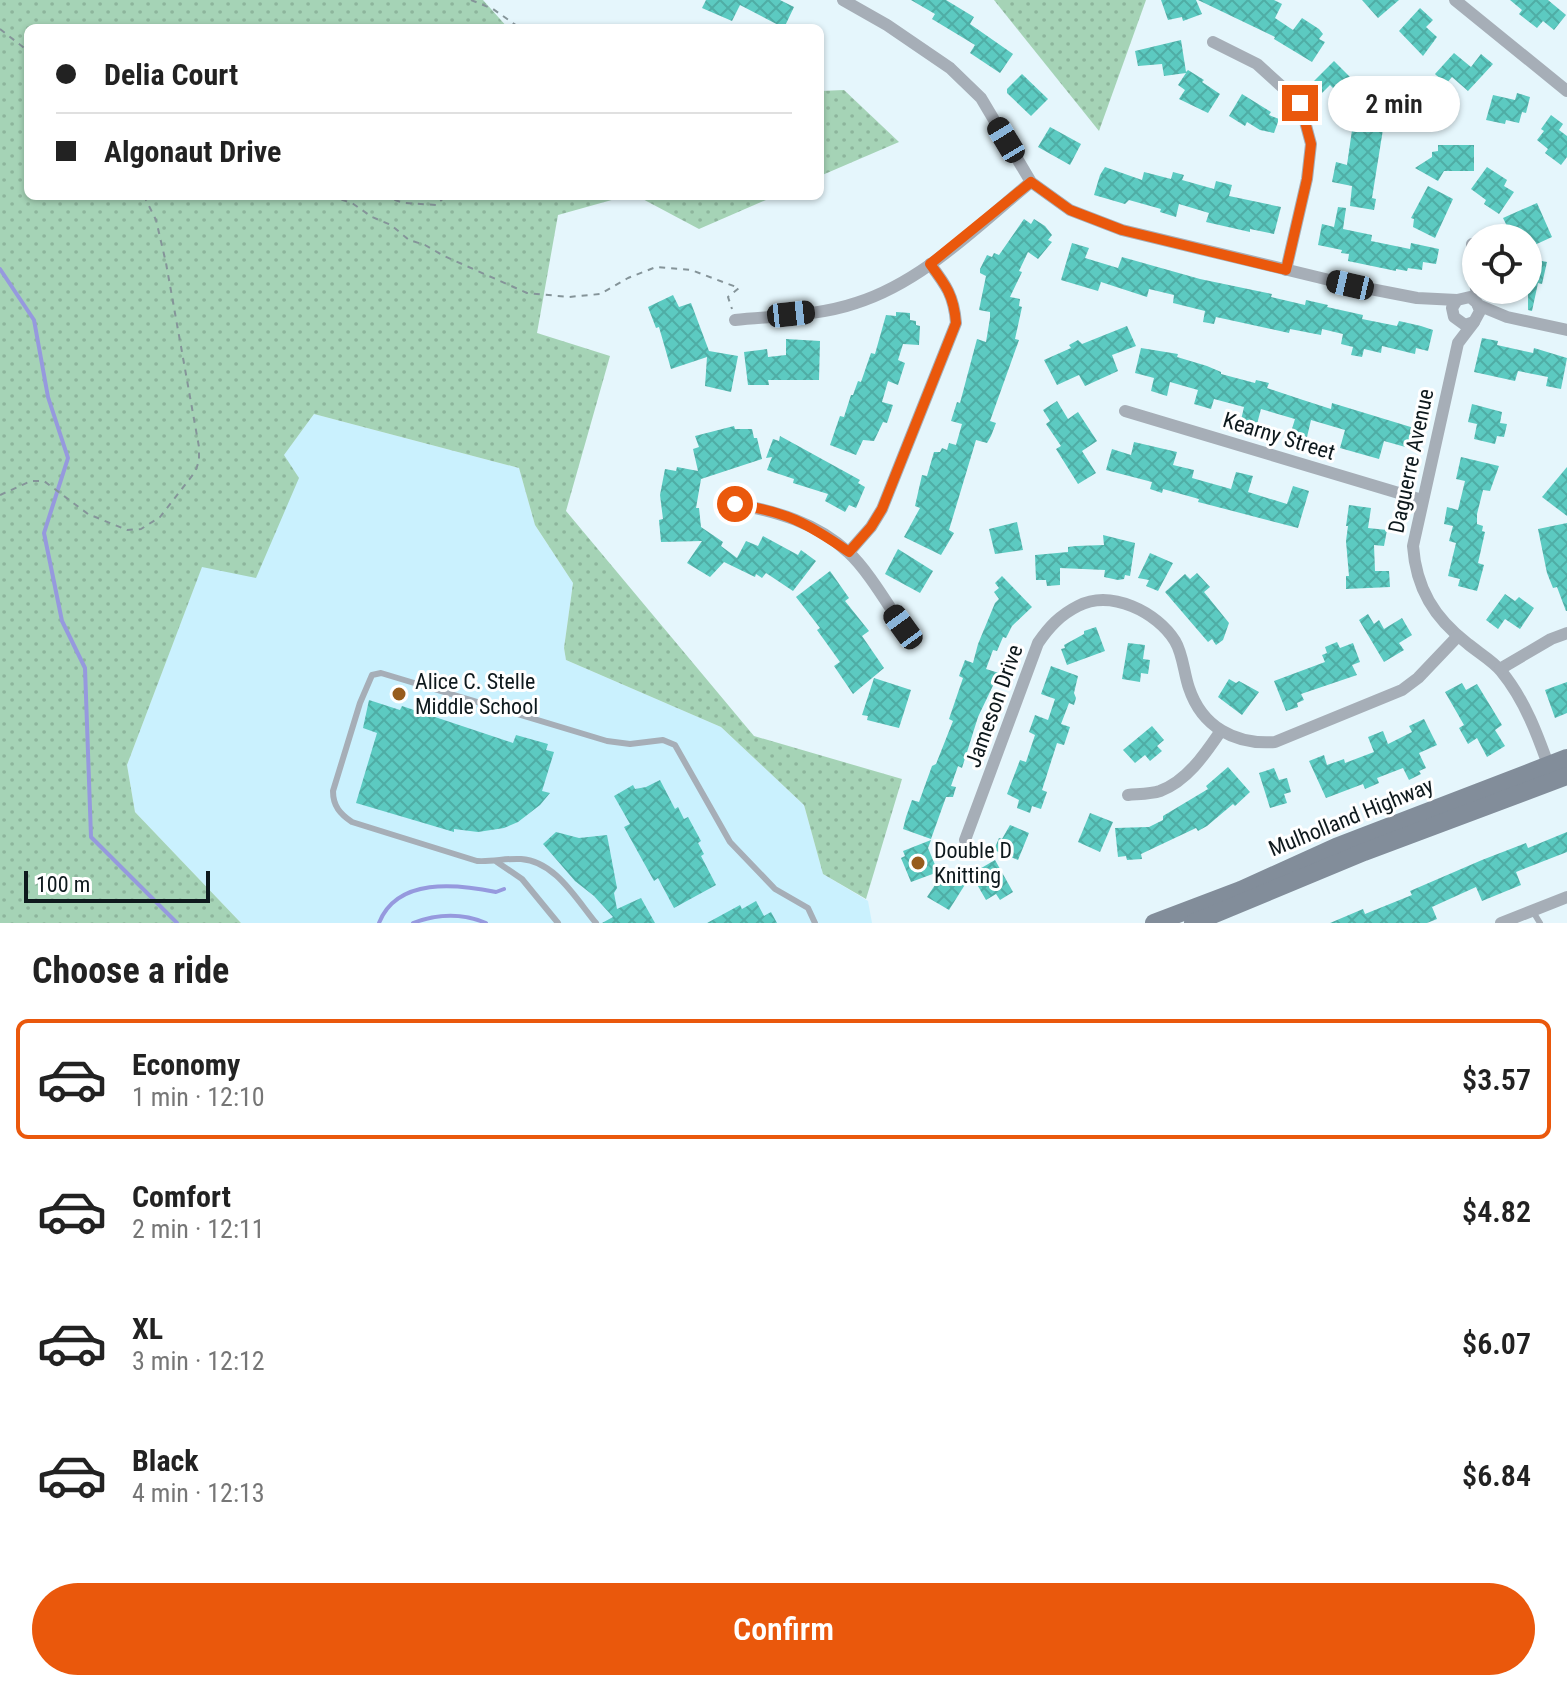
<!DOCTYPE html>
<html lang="en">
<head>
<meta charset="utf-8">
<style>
  :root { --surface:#fff; --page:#f2f2f2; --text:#222; --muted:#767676; --line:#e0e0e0; --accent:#ea580c }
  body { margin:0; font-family:"Roboto Condensed",sans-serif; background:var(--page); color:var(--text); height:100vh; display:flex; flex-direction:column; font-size:30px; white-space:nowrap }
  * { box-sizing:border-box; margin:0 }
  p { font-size:26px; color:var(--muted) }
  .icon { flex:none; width:44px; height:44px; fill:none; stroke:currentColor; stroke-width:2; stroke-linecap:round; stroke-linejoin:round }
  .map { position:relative; height:923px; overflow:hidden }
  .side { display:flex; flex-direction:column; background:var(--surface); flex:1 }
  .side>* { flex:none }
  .top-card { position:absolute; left:24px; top:24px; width:800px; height:176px; border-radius:12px; box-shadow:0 2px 6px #0004; display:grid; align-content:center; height:176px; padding:0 32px; background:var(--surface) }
  .tools { position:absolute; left:1462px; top:224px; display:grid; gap:16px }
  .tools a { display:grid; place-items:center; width:80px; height:80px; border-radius:50%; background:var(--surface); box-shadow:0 2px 6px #0004; font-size:40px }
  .scale { position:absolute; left:24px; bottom:20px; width:186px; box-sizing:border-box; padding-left:8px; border:4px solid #0e191d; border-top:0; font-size:22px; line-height:28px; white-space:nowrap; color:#0e191d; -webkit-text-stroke:6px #fff; paint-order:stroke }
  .end { position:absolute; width:36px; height:36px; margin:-18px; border:10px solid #ea580c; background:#fff; box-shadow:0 0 0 4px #fff }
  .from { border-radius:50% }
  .bubble { position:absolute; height:56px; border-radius:28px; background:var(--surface); box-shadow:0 2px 6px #0004; font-size:26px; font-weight:600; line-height:56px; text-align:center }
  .car { position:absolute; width:24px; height:48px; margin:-24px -12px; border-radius:10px; box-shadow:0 0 6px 2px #0007; background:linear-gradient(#222 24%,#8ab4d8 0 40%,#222 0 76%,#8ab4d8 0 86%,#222 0) }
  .top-card b { display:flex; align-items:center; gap:28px; height:76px; font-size:30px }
  .top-card b+b { border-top:2px solid var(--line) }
  .top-card i { width:20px; height:20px; background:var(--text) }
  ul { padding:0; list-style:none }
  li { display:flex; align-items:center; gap:24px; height:120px; margin:0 16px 12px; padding:0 16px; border:4px solid transparent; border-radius:12px }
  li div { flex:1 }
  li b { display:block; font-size:30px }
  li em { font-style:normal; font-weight:600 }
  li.on { border-color:var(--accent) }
  li>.icon { width:72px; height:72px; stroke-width:1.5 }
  h2 { padding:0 32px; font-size:36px; line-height:96px }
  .button { display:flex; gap:16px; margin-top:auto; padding:16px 32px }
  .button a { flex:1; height:92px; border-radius:48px; background:var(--accent); color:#fff; font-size:32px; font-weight:600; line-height:92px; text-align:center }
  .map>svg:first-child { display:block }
  .built { fill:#caf1fe }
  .grass { fill:url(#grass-dots) }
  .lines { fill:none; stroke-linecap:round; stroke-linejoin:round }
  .stream { stroke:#9699de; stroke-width:4 }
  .building { fill:url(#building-cross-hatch) }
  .path { stroke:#859499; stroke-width:2; stroke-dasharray:6 6; stroke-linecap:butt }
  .service { stroke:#a6aeb7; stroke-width:6 }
  .minor { stroke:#a6aeb7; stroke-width:12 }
  .secondary { stroke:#828d9a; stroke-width:18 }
  .route { stroke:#ea580c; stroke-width:10 }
  .poi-dot { fill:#975c1c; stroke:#fff; stroke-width:3 }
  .labels { text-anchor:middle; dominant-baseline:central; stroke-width:6; stroke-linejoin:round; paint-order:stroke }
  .street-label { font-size:22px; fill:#0e191d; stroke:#fff }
  .poi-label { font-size:22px; fill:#0e191d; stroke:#fff; text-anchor:start }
</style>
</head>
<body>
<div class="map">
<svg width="1567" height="923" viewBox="0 0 1567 923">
  <defs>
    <pattern id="grass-dots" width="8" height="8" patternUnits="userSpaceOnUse" patternTransform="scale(2)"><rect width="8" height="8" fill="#a5d3b6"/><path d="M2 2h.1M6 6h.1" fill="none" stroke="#8db59c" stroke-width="1.8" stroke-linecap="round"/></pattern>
    <pattern id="building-cross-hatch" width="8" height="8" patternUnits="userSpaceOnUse" patternTransform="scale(2)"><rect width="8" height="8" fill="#5ccac1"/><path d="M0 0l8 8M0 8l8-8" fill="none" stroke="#4fada5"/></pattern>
  </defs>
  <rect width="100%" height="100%" fill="#e5f6fc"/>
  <!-- built -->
  <path class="built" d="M314,414L519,468L535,525L573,583L564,648L566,660L721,727L804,805L823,874L868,901L872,923H241L135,812L127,765L202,566Z"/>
  <!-- grass -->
  <g class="grass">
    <path d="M0,0H483L508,28H28V196H626L558,215L537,333L610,356L566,511L754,736L902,779L866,899L823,874L804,805L721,727L566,660L564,648L573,583L535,525L519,468L314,414L284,455L299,478L256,578L202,567L127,765L135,812L241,923H0Z"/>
    <path d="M994,0H1146L1099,131Z"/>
    <path d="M844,90L899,142L820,176V91Z"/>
    <path d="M637,196H775L699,229Z"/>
  </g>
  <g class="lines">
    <!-- stream -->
    <g class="stream">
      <path d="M0,269L34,320L48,397L68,458L44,533L62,621L85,668L91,837L177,923"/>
      <path d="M379,923C397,877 457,884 496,892L504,889"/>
      <path d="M413,923C437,914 462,913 486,923"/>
    </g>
  </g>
  <!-- building -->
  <g class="building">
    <path d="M706,0H780L794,7L784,28L740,5L732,21L702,8Z"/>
    <path d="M911,0H946L974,17L970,24L1013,54L1000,73L970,53L975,45L932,19L935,14Z"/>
    <path d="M1161,0H1196L1202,14L1183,21L1182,17L1168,20Z"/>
    <path d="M1198,0H1274L1282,4L1275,18L1293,30L1302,18L1319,29L1323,34L1319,39L1325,42L1312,62L1274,39L1275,37Z"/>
    <path d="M1362,0H1399L1378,18Z"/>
    <path d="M1510,0H1548L1566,15L1554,30L1543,21L1537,28L1519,14L1522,10Z"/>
    <path d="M1420,8L1433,20L1426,27L1437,37L1423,56L1399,31Z"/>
    <path d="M1181,40L1186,72L1188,70L1204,80L1202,82L1220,94L1208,113L1179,99L1185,90L1178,85L1186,73L1164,76L1162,64L1138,66L1135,51Z"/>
    <path d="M1454,53L1471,67L1481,54L1493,64L1468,91L1452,77L1446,84L1435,74Z"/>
    <path d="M1334,61L1357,84L1343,98L1330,85L1321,94L1311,84Z"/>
    <path d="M1022,74L1048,99L1031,116L1007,93V89Z"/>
    <path d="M1517,93L1530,97L1526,113L1522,112L1519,123L1506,120L1505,124L1486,120L1493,95L1515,100Z"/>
    <path d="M1242,94L1271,112L1269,115L1279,119L1274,133L1260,130L1247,122L1245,126L1229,116Z"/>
    <path d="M1370,103L1386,106L1385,113L1406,117L1404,126L1384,123L1372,198L1376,199L1374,210L1350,206L1352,186L1332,182L1336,162L1347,165L1354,116L1368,118Z"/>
    <path d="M1551,115L1563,124L1559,130L1567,136V157L1561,165L1545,153L1548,149L1537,140L1544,131L1541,129Z"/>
    <path d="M1050,127L1081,144L1070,165L1038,147Z"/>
    <path d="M1438,145H1474V171H1444L1438,181L1415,168L1432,157V152L1438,151Z"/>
    <path d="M1105,167L1142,180L1144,172L1171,179L1173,172L1184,175L1182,180L1214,189L1216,181L1232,185L1229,196L1281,207L1274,234L1250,229V232L1206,222L1209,213L1179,204L1176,217L1160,212L1161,209L1129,200L1125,204L1094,195L1100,175Z"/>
    <path d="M1487,167L1507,180L1504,186L1514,192L1499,214L1484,204L1486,200L1471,189Z"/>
    <path d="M1428,186L1453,199L1435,238L1413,227L1414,219L1411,218Z"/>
    <path d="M1537,203L1552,237L1528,248V238H1521L1517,227L1509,230L1503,218Z"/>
    <path d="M1338,207L1346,208L1343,229L1372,235L1371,241L1410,249L1411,243L1439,249L1436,264L1423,262L1422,270L1408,268L1407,271L1396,269V271L1348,261L1349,254L1341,253L1342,250L1318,245L1322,224L1334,227Z"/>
    <path d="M1024,219L1031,224L1034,219L1045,226L1052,235L1048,240L1052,242L1038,259L1028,252L1019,271L1022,272L1010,297L1020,299L1019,306L1022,307L1015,339L1019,340L990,421L996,423L991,436L987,443L976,440L949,530L954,533L941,555L904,537L920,508L915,506L922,475L927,476L934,452H940L942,448L947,450L949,443L956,445L962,424L951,421L957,402L960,403L977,339L986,342L990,318V312L979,310L986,276L980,273V269L987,255L992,257L994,253L999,255Z"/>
    <path d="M1072,243L1089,248L1085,258L1118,268L1122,257L1200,279L1272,294L1271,297L1305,305L1306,300L1328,305L1327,307L1363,315L1362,319L1397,326L1399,321L1421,326L1433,330L1428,351L1416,348L1415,354L1382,346L1381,353L1364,349L1362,357L1351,355L1353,347L1341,344L1343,334L1322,329L1321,335L1290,329L1289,333L1216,317L1214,324L1203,322L1205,311L1173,303L1174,295L1149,289L1147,297L1101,282L1098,291L1061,280Z"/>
    <path d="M1528,258L1547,262L1542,284L1538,283L1532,311L1528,310Z"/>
    <path d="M673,295L679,307L691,303L709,351L738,356L731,392L705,386L707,357L671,369L659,327L656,328L648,307Z"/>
    <path d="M896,312L910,313V320L916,321V325L920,326L919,345L903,344L898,360L905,363L898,385L888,381L882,402L893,405L887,423L883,422L874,441L863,440L856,455L830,445L840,416L844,417L851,395H853L858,381L861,382L871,353L875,354L886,315L896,316Z"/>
    <path d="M1127,326L1136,346L1112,355L1118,371L1085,386L1079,375L1057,385L1044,360L1071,348L1069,345L1078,340L1082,344Z"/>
    <path d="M1482,338L1498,341L1497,345L1533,353L1534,348L1567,358L1561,389L1546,386L1548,377L1518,371L1515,381L1474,372Z"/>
    <path d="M786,339L820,341L819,380H768L769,385H748L744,352L767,349L768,357L786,355Z"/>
    <path d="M1141,348L1178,354L1177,357L1207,366L1221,372V374L1255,383L1256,380L1269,383L1267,388L1303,400L1331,409L1332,403L1414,428L1409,448L1384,441L1379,459L1340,448L1345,430L1311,420L1307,437L1291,432L1295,419L1261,409L1257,424L1241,420L1244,407L1214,399L1211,409L1194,404L1198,390L1170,382L1167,396L1151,391L1154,378L1135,373Z"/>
    <path d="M1057,401L1068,419L1078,412L1097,441L1082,451L1096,473L1078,484L1056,449L1061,446L1046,424L1050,421L1043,410Z"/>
    <path d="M1472,404L1502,412L1500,423L1507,424L1504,437L1497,436L1495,444L1474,439L1477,424L1468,422Z"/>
    <path d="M734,426L735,429H752L754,438H757L762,459L701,479L696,508H699L701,527L723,542L721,546L737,558L746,541L758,546L763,536L798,555L801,550L816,561L793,591L766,573L762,578L756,574L755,577L724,562L710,577L687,563L702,541L661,542L659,520L663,519L660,495L665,469L676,471L677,467L698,471L693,449L699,447L695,436Z"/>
    <path d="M780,436L860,480L858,483L865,487L856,508L849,505L845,512L825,501L828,494L793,483L794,479L767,470L772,457L766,458L773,439L779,441Z"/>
    <path d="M1134,442L1177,452L1173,465L1194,470L1192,478L1231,489L1236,472L1253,476L1248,492L1287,504L1293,486L1309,491L1298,528L1206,504L1198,502L1199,499L1163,489L1162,493L1150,489L1152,482L1106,470L1112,449L1131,455Z"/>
    <path d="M1461,457L1499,466L1490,491L1483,490L1477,514V524L1483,526L1482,531L1485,532L1478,563L1484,565L1477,591L1458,586L1460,579L1448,576L1456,543L1449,541L1453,526L1444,524L1447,507L1458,510L1465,481L1456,479Z"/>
    <path d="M1567,467V516L1542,497Z"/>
    <path d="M1349,505L1371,508L1368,528L1387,530L1384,546L1374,545L1375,571H1389L1390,587L1346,589V576H1349L1346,541L1348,526H1346Z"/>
    <path d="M1017,522L1023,550L995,554L989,529Z"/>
    <path d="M1567,523V611H1566L1557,587L1553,588L1547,573L1538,529Z"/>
    <path d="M1103,535L1135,543L1130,576L1125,575L1124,579L1118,580L1104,577L1105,570L1060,568V585L1047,586L1046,580H1036L1035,555L1068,552V547L1076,546L1104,545Z"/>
    <path d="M898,549L933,571L920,593L885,574Z"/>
    <path d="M1150,553L1173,563L1158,591L1146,586L1149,580L1138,578Z"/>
    <path d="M830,571L849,598L845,601L869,631L862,636L884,668L853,694L834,666L840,662L817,630L820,628L796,597Z"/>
    <path d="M1197,573L1210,587L1204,592L1229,623L1223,640L1216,645L1212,639L1208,642L1165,592L1185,574L1190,579Z"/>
    <path d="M1002,576L1032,607L1012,626L1006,638L1003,637L997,651L993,650L986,669L999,673L978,717L962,768L958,766L951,786L956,787L953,797H946L931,839L903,829L906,817L912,800L919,802L932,766L936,764L953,721L949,719L963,678L959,676L965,660L973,663L978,644L995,603L999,599L994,592L999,588L995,583Z"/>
    <path d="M1505,594L1515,601L1519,597L1534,608L1520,629L1505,619L1498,629L1486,620Z"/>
    <path d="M1368,614L1374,624L1379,620L1384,629L1402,618L1412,635L1399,643L1404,650L1384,662L1359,620Z"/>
    <path d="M1096,627L1105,651L1067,665L1061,649L1065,648L1064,645L1084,634V631Z"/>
    <path d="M1337,642L1340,648L1353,643L1360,662L1352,665L1357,675L1301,694L1304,700L1297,703L1298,707L1286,711L1274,681L1325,662L1322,655L1327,653L1325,647Z"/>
    <path d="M1128,643L1145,645L1143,659L1150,660L1148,674L1141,673L1140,682L1122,679Z"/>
    <path d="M1051,666L1078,676L1074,693L1076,698L1074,705L1069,703L1061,724L1070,727L1064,745L1057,743L1042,790L1047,792L1041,809L1032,806L1030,813L1017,808L1019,800L1007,794L1020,760L1026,762L1035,735L1029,732L1035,715L1048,720L1055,699L1041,694Z"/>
    <path d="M874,678L911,690L899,728L867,720L868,716L862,715Z"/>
    <path d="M1229,679L1236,683L1239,681L1259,692L1242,715L1218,697Z"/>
    <path d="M1567,682V713L1555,718L1545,690Z"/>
    <path d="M1462,683L1466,690L1477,684L1502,725L1495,730L1505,746L1487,757L1477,738L1468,744L1459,728L1464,725L1445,692Z"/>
    <path d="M369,700L400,710L402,706L513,743L516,735L548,744L546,750L554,752L542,791L550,793L540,805L518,822L504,828L478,832L454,829V832L356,803L377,733L363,728Z"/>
    <path d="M1424,719L1437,745L1419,753L1426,768L1419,771L1421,774L1409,780L1403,768L1377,778L1379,783L1365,789L1363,784L1326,798L1309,761L1324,755L1327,765L1344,759L1345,763L1374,752L1368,737L1383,731L1388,744L1412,732L1409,726Z"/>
    <path d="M1152,726L1164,740L1157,746L1162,751L1150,761L1145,755L1135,763L1123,750Z"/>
    <path d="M1228,767L1250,792L1235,806L1233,804L1207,826L1198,831L1196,828L1141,854L1142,859L1127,860L1126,856L1118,857L1115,828L1149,827L1163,820V816L1208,789L1206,786Z"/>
    <path d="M1274,768L1279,780L1287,778L1291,792L1284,794L1287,803L1270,808L1259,773Z"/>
    <path d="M660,780L675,809L678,807L684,819L688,817L701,841L698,843L704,854L701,856L716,885L674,908L658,878L654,881L624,827L630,824L614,796L633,785L635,789L646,787Z"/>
    <path d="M1090,813L1113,822L1100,852L1078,842Z"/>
    <path d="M1010,825L1029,833L1018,860L994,850L999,838L1002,839Z"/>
    <path d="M556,832L579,838L607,835L617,888L614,893L617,909L641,898L655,923H602L613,917L594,896L575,881L543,844Z"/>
    <path d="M1567,832V852L1516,872L1521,885L1482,901L1476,887L1432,907L1437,919L1427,923H1330L1363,909L1365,914L1412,895L1410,891L1482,860L1526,843L1528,848Z"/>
    <path d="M931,840L928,848L938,872L911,882L901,858L905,856L903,851Z"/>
    <path d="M995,860L1013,892L1000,900L996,894L986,900L971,874Z"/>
    <path d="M945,870L966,883L949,910L927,897Z"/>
    <path d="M756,901L764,916L771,912L777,923H707L740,905L742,909Z"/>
  </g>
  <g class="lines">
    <!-- path -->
    <g class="path">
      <path d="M471,0L493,9L520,28"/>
      <path d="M0,29L28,51"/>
      <path d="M330,196L352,203L372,217L391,225L409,240L425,245L444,256L527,293L569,297L600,294L628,278L656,267L691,270L739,288L728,297L732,309"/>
      <path d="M383,196L404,203L436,205L446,196"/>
      <path d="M0,495L31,481H44L88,514L127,530L141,529L160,517L195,472L199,461V447L166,263L156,220L144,196"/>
    </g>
    <!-- service -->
    <g class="service">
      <path d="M497,862L522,879L558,923"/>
      <path d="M1532,910L1540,923"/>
      <path d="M596,923C576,899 555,861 521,859C506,858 493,862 477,861L352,822C340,814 333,806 333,791L360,703L372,675L381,673L607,741L630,744L663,740L675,745L730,842L775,889L808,908L815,923"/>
    </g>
    <!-- minor -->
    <g class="minor">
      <path d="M843,0L887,25L950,68L981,98L1031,182L1070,210L1122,230L1350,285L1417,298L1457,300L1470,297L1477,303L1480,311L1474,322L1465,325L1454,317L1452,308L1457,300"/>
      <path d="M1455,0L1567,91"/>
      <path d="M1213,42L1257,64L1300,103L1311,144L1307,179L1286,270"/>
      <path d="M1472,244L1476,289"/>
      <path d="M1478,305L1507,317L1567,330"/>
      <path d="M735,320C774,316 818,316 856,303C923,282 977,226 1031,182"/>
      <path d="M1474,322L1458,343L1413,546C1416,588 1434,618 1468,644C1479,653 1493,661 1501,671C1525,700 1538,736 1550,770"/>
      <path d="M1125,411L1422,500"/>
      <path d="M735,504C776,511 817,523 848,552C867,569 888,605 903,627"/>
      <path d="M849,552L871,527L882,509L956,323C954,296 946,285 930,264"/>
      <path d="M1500,669L1551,639L1567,633"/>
      <path d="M1128,795C1138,794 1151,794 1160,791C1187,781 1205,754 1220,732"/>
      <path d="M965,840L1038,643C1049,627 1060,615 1078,606C1111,589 1157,612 1175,641C1183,654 1184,674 1189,688C1202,727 1235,745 1275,742L1402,690L1418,678L1458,636"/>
      <path d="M1501,923L1567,897"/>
    </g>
    <!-- secondary -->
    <g class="secondary">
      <path d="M1154,923L1241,890L1336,847L1567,758"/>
      <path d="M1193,923L1364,852L1567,776"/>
    </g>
  </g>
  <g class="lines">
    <!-- route -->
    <path class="route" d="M735,504C787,512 807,523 849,552L871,527L882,509L956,323C954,296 946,285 930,264L1031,182L1070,210L1122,230L1286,270L1307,179L1311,144L1300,103"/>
  </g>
  <!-- markers -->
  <g class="poi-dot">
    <circle cx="399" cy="694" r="8"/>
    <circle cx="918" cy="863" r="8"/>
  </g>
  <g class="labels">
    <!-- street labels -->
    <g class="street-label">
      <text transform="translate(1279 436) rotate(17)">Kearny Street</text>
      <text transform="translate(1411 461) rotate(-78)">Daguerre Avenue</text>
      <text transform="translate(994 706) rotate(-70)">Jameson Drive</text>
      <text transform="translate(1351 817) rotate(-22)">Mulholland Highway</text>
    </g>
    <!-- poi labels -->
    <g class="poi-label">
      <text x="415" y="681">Alice C. Stelle<tspan x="415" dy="25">Middle School</tspan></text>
      <text x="934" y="850">Double D<tspan x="934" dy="25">Knitting</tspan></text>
    </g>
  </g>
</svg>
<div class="tools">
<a><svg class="icon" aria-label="locate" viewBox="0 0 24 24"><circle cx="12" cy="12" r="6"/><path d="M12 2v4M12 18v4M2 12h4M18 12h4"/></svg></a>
</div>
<div class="scale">100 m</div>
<i class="end from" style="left:735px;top:504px"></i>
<i class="end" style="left:1300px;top:103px"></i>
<div class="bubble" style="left:1328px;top:76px;width:132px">2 min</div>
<i class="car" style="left:1006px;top:140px;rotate:329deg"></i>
<i class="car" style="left:1350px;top:285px;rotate:283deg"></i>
<i class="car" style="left:791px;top:314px;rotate:84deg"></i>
<i class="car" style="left:903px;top:627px;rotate:324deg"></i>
<div class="top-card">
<b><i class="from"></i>Delia Court</b>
<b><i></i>Algonaut Drive</b>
</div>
</div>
<section class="side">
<h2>Choose a ride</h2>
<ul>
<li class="on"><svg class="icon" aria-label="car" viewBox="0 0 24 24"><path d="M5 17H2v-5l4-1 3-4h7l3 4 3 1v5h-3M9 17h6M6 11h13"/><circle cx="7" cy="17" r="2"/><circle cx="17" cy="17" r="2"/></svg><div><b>Economy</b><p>1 min · 12:10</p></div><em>$3.57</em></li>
<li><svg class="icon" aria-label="car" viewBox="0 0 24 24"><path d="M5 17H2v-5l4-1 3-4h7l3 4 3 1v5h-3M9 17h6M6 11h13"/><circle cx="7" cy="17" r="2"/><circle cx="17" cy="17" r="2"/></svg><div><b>Comfort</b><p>2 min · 12:11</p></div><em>$4.82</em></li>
<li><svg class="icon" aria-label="car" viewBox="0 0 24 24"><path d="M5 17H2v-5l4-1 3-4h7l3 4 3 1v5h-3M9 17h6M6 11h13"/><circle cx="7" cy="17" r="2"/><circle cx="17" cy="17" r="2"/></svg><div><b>XL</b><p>3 min · 12:12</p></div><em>$6.07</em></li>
<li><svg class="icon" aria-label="car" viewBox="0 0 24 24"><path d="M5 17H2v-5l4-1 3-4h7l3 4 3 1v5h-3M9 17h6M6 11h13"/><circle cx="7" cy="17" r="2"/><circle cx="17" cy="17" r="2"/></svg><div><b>Black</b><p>4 min · 12:13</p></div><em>$6.84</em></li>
</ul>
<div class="button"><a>Confirm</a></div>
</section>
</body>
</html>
